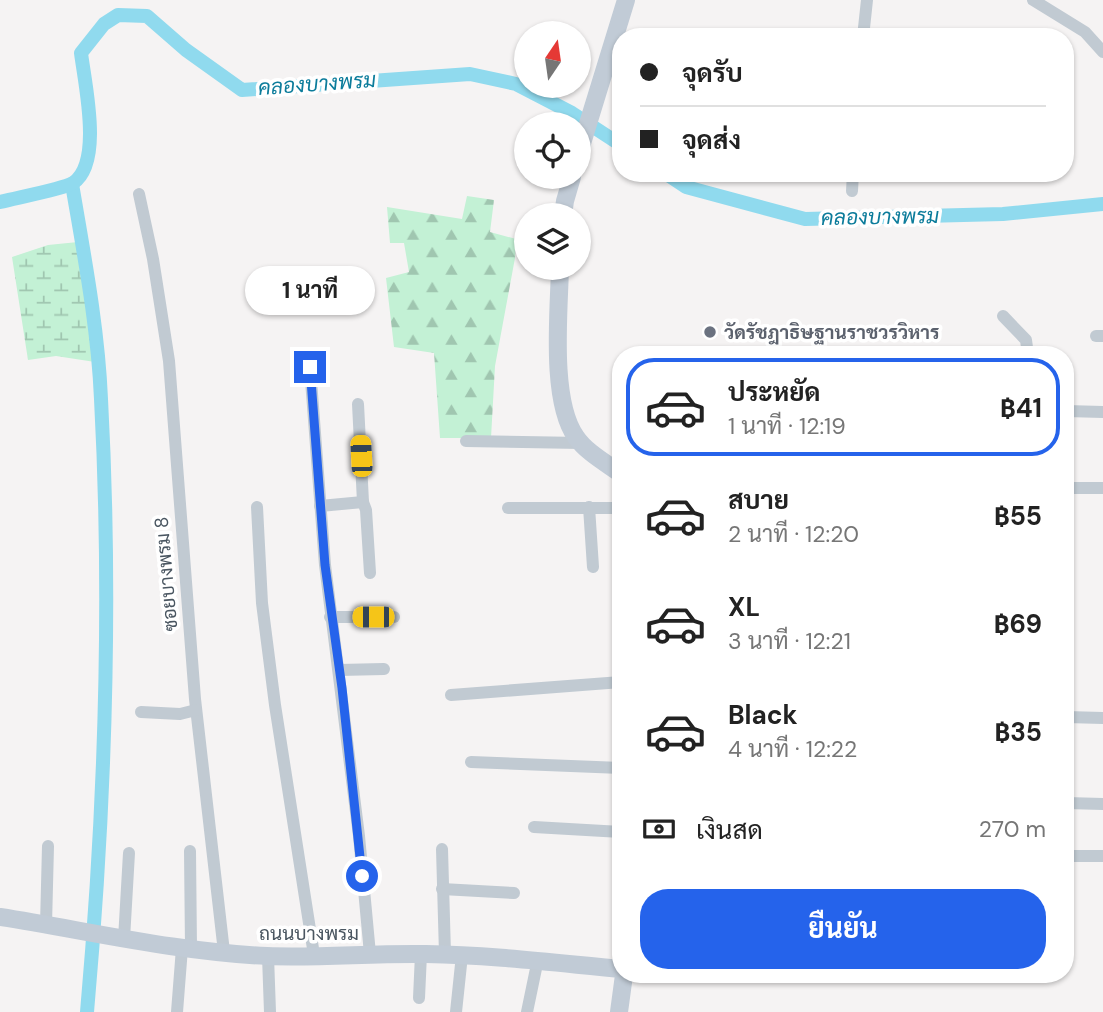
<!DOCTYPE html>
<html lang="th">
<head>
<meta charset="utf-8">
<style>
  :root { --surface:#fff; --page:#f2f2f2; --text:#222; --muted:#767676; --line:#e0e0e0; --accent:#2563eb }
  body { margin:0; font-family:"DM Sans",Sarabun,sans-serif; background:var(--page); color:var(--text); height:100vh; display:flex; flex-direction:column; font-size:26px; white-space:nowrap }
  * { box-sizing:border-box; margin:0 }
  p { font-size:23px; color:var(--muted) }
  .icon { flex:none; width:38px; height:38px; fill:none; stroke:currentColor; stroke-width:2; stroke-linecap:round; stroke-linejoin:round }
  .map { position:relative; flex:1; overflow:hidden }
  .details { position:absolute; left:612px; top:346px; width:462px; height:637px; display:flex; flex-direction:column; background:var(--surface); border-radius:28px; box-shadow:0 2px 5px #0004 }
  .details>* { flex:none }
  .guide { position:absolute; left:612px; top:28px; width:462px; height:154px; border-radius:28px; box-shadow:0 2px 5px #0004; display:grid; align-content:center; height:154px; padding:0 28px; background:var(--surface) }
  .needle { width:46px; rotate:13deg }
  .fabs { position:absolute; left:514px; top:21px; display:grid; gap:14px }
  .fabs a { display:grid; place-items:center; width:77px; height:77px; border-radius:50%; background:var(--surface); box-shadow:0 2px 5px #0004; font-size:35px }
  .end { position:absolute; width:32px; height:32px; margin:-16px; border:9px solid #2563eb; background:#fff; box-shadow:0 0 0 4px #fff }
  .from { border-radius:50% }
  .bubble { position:absolute; height:49px; border-radius:24px; background:var(--surface); box-shadow:0 2px 5px #0004; font-size:23px; font-weight:700; line-height:49px; text-align:center }
  .car { position:absolute; width:21px; height:42px; margin:-21px -10px; border-radius:9px; box-shadow:0 0 5px 2px #0007; background:linear-gradient(#f5c518 24%,#345 0 40%,#f5c518 0 76%,#345 0 86%,#f5c518 0) }
  .guide b { display:flex; align-items:center; gap:24px; height:66px; font-size:26px }
  .guide b+b { border-top:2px solid var(--line) }
  .guide i { width:18px; height:18px; background:var(--text) }
  ul { padding:12px 0 0; list-style:none }
  li { display:flex; align-items:center; gap:21px; height:98px; margin:0 14px 10px; padding:0 14px; border:4px solid transparent; border-radius:28px }
  li div { flex:1 }
  li b { display:block; font-size:26px }
  li em { font-style:normal; font-weight:700 }
  li.active { border-color:var(--accent) }
  li>.icon { width:63px; height:63px; stroke-width:1.5 }
  .pay { display:flex; align-items:center; gap:18px; height:77px; padding:0 28px; font-size:26px }
  .pay p { margin-inline-start:auto }
  .button { display:flex; gap:14px; margin-top:auto; padding:14px 28px }
  .button a { flex:1; height:80px; border-radius:28px; background:var(--accent); color:#fff; font-size:28px; font-weight:700; line-height:80px; text-align:center }
  .map>svg:first-child { display:block }
  .forest { fill:url(#forest-firs) }
  .wetland { fill:url(#wetland-marsh) }
  .lines { fill:none; stroke-linecap:round; stroke-linejoin:round }
  .canal { stroke:#90daee; stroke-width:14 }
  .street { stroke:#c1cad2; stroke-width:12 }
  .secondary { stroke:#c1cbd6; stroke-width:18 }
  .route { stroke:#2563eb; stroke-width:9 }
  .worship-dot { fill:#6b7280; stroke:#fff; stroke-width:2.5 }
  .labels { text-anchor:middle; dominant-baseline:central; stroke-width:7; stroke-linejoin:round; paint-order:stroke }
  .worship-label { font-size:19px; font-weight:bold; fill:#5b616d; stroke:#fff; text-anchor:start }
  .street-label { font-size:19px; fill:#4a5661; stroke:#fff }
  .water-label { font-size:21px; font-style:italic; fill:#0c7c9b; stroke:#fff }
</style>
</head>
<body>
<div class="map">
<svg width="1103" height="1012" viewBox="0 0 1103 1012">
  <defs>
    <pattern id="forest-firs" width="22" height="20" patternUnits="userSpaceOnUse" patternTransform="scale(1.75)"><rect width="22" height="20" fill="#c3f1d5"/><path d="M5 1l3.5 6h-7zM16 11l3.5 6h-7z" fill="#a0c6b0"/></pattern>
    <pattern id="wetland-marsh" width="20" height="14" patternUnits="userSpaceOnUse" patternTransform="scale(1.75)"><rect width="20" height="14" fill="#c3f1d5"/><path d="M1 5h8M5 5V1M11 12h8M15 12V8" fill="none" stroke="#a0c6b0"/></pattern>
  </defs>
  <rect width="100%" height="100%" fill="#f5f3f3"/>
  <!-- forest -->
  <path class="forest" d="M467,196L494,200L490,232L516,239L515,258L495,366L491,438H440L434,353L394,347L386,278L409,272L404,243H390L387,207L462,219Z"/>
  <!-- wetland -->
  <path class="wetland" d="M78,242L95,362L56,356L28,360L12,257L48,245Z"/>
  <g class="lines">
    <!-- canal -->
    <g class="canal">
      <path d="M665,173L686,187L805,219L1003,214L1103,204"/>
      <path d="M72,184C84,255 98,327 101,399C112,603 105,809 87,1012"/>
      <path d="M0,202C15,198 63,189 73,183C103,163 85,85 81,53L104,24L118,15L147,16L186,50L242,90L470,74L516,84L572,113L621,145"/>
    </g>
    <!-- street -->
    <g class="street">
      <path d="M1033,0L1085,32L1103,52"/>
      <path d="M863,37L867,0"/>
      <path d="M852,191L853,173"/>
      <path d="M139,194L153,259L169,361L195,699L224,952"/>
      <path d="M1003,316L1026,340L1028,355"/>
      <path d="M1096,336H1103"/>
      <path d="M310,367L325,565L359,836L370,954"/>
      <path d="M358,404L363,502"/>
      <path d="M1066,411L1103,412"/>
      <path d="M466,441L581,443"/>
      <path d="M1066,488H1103"/>
      <path d="M320,506L363,502L366,510L370,573"/>
      <path d="M257,507L262,603L275,705L314,955"/>
      <path d="M589,507L593,567"/>
      <path d="M508,508H621"/>
      <path d="M330,617H394"/>
      <path d="M339,670L384,669"/>
      <path d="M451,695L621,682"/>
      <path d="M141,712L180,714L196,710"/>
      <path d="M1066,717L1103,718"/>
      <path d="M471,762L621,768"/>
      <path d="M1066,803L1103,804"/>
      <path d="M534,827L621,832"/>
      <path d="M442,849L445,954"/>
      <path d="M190,851L191,948"/>
      <path d="M1066,856H1103"/>
      <path d="M442,889L514,893"/>
      <path d="M46,925L48,846"/>
      <path d="M124,939L129,853"/>
      <path d="M268,956L270,1012"/>
      <path d="M419,998L421,954"/>
      <path d="M177,1012L182,948"/>
      <path d="M456,1012L462,955"/>
      <path d="M527,1012L538,959"/>
    </g>
    <!-- secondary -->
    <g class="secondary">
      <path d="M579,153L626,0"/>
      <path d="M563,215L565,201L572,177"/>
      <path d="M560,268C559,311 550,401 576,437C586,452 606,463 621,474"/>
      <path d="M0,917C89,931 177,952 267,956C320,958 373,953 426,954C492,955 556,963 621,969"/>
      <path d="M619,1012L624,975"/>
    </g>
  </g>
  <g class="lines">
    <!-- route -->
    <path class="route" d="M310,367L325,565L342,688L362,876"/>
  </g>
  <!-- markers -->
  <circle class="worship-dot" cx="710" cy="332" r="7"/>
  <g class="labels">
    <!-- worship labels -->
    <g class="worship-label">
      <text x="724" y="332">วัดรัชฎาธิษฐานราชวรวิหาร</text>
    </g>
    <!-- street labels -->
    <g class="street-label">
      <text transform="translate(166 574) rotate(-95)">ซอยบางพรม 8</text>
      <text x="309" y="933">ถนนบางพรม</text>
    </g>
    <!-- water labels -->
    <g class="water-label">
      <text transform="translate(317 84) rotate(-4)">คลองบางพรม</text>
      <text transform="translate(880 217) rotate(-1)">คลองบางพรม</text>
    </g>
  </g>
</svg>
<div class="fabs">
<a><svg class="needle" viewBox="-14 -14 28 28"><path d="M0-13l5 13h-10z" fill="#e53935"/><path d="M0 13l5-13h-10z" fill="#767676"/></svg></a>
<a><svg class="icon" aria-label="locate" viewBox="0 0 24 24"><circle cx="12" cy="12" r="6"/><path d="M12 2v4M12 18v4M2 12h4M18 12h4"/></svg></a>
<a><svg class="icon" aria-label="layers" viewBox="0 0 24 24"><path d="M12 4l9 5-9 5-9-5zM3 14l9 5 9-5"/></svg></a>
</div>
<i class="end from" style="left:362px;top:876px"></i>
<i class="end" style="left:310px;top:367px"></i>
<div class="bubble" style="left:245px;top:266px;width:130px">1 นาที</div>
<i class="car" style="left:361px;top:456px;rotate:357deg"></i>
<i class="car" style="left:373px;top:617px;rotate:270deg"></i>
<div class="guide">
<b><i class="from"></i>จุดรับ</b>
<b><i></i>จุดส่ง</b>
</div>
<section class="details">
<ul>
<li class="active"><svg class="icon" aria-label="car" viewBox="0 0 24 24"><path d="M5 17H2v-5l4-1 3-4h7l3 4 3 1v5h-3M9 17h6M6 11h13"/><circle cx="7" cy="17" r="2"/><circle cx="17" cy="17" r="2"/></svg><div><b>ประหยัด</b><p>1 นาที · 12:19</p></div><em>฿41</em></li>
<li><svg class="icon" aria-label="car" viewBox="0 0 24 24"><path d="M5 17H2v-5l4-1 3-4h7l3 4 3 1v5h-3M9 17h6M6 11h13"/><circle cx="7" cy="17" r="2"/><circle cx="17" cy="17" r="2"/></svg><div><b>สบาย</b><p>2 นาที · 12:20</p></div><em>฿55</em></li>
<li><svg class="icon" aria-label="car" viewBox="0 0 24 24"><path d="M5 17H2v-5l4-1 3-4h7l3 4 3 1v5h-3M9 17h6M6 11h13"/><circle cx="7" cy="17" r="2"/><circle cx="17" cy="17" r="2"/></svg><div><b>XL</b><p>3 นาที · 12:21</p></div><em>฿69</em></li>
<li><svg class="icon" aria-label="car" viewBox="0 0 24 24"><path d="M5 17H2v-5l4-1 3-4h7l3 4 3 1v5h-3M9 17h6M6 11h13"/><circle cx="7" cy="17" r="2"/><circle cx="17" cy="17" r="2"/></svg><div><b>Black</b><p>4 นาที · 12:22</p></div><em>฿35</em></li>
</ul>
<div class="pay"><svg class="icon" aria-label="cash" viewBox="0 0 24 24"><path d="M3 7h18v10H3z"/><circle cx="12" cy="12" r="2"/></svg>เงินสด<p>270 m</p></div>
<div class="button"><a>ยืนยัน</a></div>
</section>
</div>
</body>
</html>
